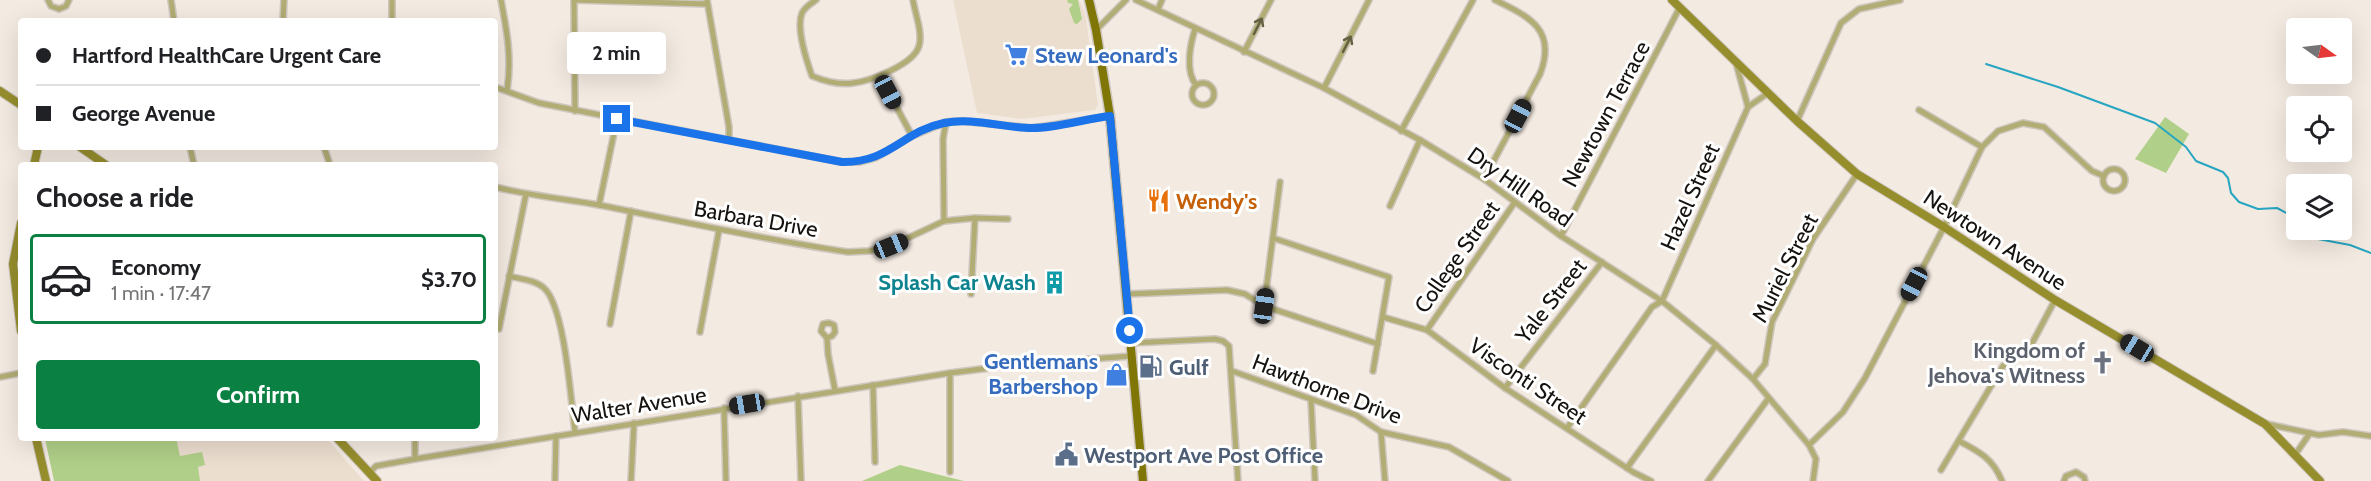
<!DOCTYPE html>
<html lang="en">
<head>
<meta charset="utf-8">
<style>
  :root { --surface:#fff; --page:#f6f6f6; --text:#202124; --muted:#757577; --line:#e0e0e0; --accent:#0b8043 }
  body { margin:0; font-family:Cabin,sans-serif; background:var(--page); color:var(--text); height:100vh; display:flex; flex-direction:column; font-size:22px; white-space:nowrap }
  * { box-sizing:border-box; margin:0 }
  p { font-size:20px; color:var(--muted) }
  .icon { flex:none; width:33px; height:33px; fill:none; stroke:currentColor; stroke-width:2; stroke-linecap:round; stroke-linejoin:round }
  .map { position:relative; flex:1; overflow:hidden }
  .side { position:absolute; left:18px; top:162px; width:480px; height:279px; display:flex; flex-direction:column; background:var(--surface); border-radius:6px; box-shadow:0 6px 24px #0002 }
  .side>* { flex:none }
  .banner { position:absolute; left:18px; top:18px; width:480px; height:132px; border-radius:6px; box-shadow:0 6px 24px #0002; display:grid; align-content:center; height:132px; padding:0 18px; background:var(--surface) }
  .needle { width:39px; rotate:104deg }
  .tools { position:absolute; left:2286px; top:18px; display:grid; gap:12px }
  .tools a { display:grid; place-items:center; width:66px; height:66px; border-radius:6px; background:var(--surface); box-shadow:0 6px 24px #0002; font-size:30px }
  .end { position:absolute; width:27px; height:27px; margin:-14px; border:8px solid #1a73e8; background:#fff; box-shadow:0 0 0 3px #fff }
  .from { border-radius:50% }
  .bubble { position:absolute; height:42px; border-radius:6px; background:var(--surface); box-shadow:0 6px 24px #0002; font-size:20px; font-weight:700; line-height:42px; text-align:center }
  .car { position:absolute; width:18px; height:36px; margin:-18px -9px; border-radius:8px; box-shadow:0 0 4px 2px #0007; background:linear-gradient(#222 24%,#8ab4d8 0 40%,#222 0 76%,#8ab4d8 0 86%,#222 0) }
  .banner b { display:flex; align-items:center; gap:21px; height:57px; font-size:22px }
  .banner b+b { border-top:2px solid var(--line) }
  .banner i { width:15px; height:15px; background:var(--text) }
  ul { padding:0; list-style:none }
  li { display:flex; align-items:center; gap:18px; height:90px; margin:0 12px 9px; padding:0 6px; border:3px solid transparent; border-radius:6px }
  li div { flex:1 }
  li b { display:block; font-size:22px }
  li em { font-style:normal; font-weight:700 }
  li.current { border-color:var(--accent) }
  li>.icon { width:54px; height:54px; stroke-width:1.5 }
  h2 { padding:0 18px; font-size:27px; line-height:72px }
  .primary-button { display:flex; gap:12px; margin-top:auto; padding:12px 18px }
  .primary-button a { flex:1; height:69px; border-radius:6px; background:var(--accent); color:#fff; font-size:24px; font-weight:700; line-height:69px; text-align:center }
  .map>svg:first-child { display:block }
  .built { fill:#ecdecf }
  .green { fill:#b0cf88 }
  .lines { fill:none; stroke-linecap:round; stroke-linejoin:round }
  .stream { stroke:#27a5c1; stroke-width:2 }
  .street-casing { stroke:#cfc7bf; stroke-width:8 }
  .secondary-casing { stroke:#cfc7bf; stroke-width:10 }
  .primary-casing { stroke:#cfc7bf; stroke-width:11 }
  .street { stroke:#b2ad74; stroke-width:5 }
  .secondary { stroke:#968e2d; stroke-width:8 }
  .primary { stroke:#7f7606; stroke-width:8 }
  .oneway { stroke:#646042 }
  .route { stroke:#1a73e8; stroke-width:8 }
  .labels { text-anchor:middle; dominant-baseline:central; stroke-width:6; stroke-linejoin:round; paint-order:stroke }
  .shop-label { font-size:22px; font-weight:bold; fill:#366cbe; stroke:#fff; text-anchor:start }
  .street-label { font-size:22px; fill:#15120f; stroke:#fff }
  .food-label { font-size:22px; font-weight:bold; fill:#c56008; stroke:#fff; text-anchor:start }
  .culture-label { font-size:22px; font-weight:bold; fill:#0d838f; stroke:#fff; text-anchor:end }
  .worship-label { font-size:22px; font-weight:bold; fill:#5b616d; stroke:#fff; text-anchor:end }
  .service-label { font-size:22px; font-weight:bold; fill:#4e5e75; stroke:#fff; text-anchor:start }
</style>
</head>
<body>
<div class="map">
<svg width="2371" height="481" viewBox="0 0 2371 481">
  <rect width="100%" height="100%" fill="#f3eae1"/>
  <!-- built -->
  <g class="built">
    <path d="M953,0H1079L1085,12L1098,105L1095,110L1021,119L977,113Z"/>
    <path d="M45,438H326L364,481H54Z"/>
  </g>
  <!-- green -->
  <g class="green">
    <path d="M1067,0H1078L1082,19L1077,24L1074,23L1069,9L1073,4L1068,3Z"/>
    <path d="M2165,117L2189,134L2166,173L2135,159Z"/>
    <path d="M45,438H176L180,456L202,452L205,465L198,467L200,481H54Z"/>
    <path d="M900,465L964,481H862Z"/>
  </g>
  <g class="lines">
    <!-- stream -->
    <g class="stream">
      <path d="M1986,64L2058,87L2155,123L2186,147L2196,161L2223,172L2228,178L2231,193L2239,202L2258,209L2277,208L2294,217L2296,221"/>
      <path d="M2303,230L2318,239L2350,245L2371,253"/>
    </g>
    <defs>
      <g id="street">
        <path d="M48,0L51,6L59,9L66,6L69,0"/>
        <path d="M171,0L174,21"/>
        <path d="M392,0V21"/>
        <path d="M501,0C507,31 512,59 507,91"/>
        <path d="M574,0L707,4"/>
        <path d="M574,0L575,111"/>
        <path d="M707,0L729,127V139"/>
        <path d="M816,0C810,4 805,7 802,13C796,28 807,62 812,76C824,81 840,85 853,83C871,81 914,64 919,46C923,33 915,13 913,0"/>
        <path d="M1136,0L1324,88L1420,140L1484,179L1561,236L1662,301L1716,345L1753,379L1809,445L1816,459L1813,481"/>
        <path d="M1158,9L1162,0"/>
        <path d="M283,21L284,0"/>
        <path d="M1195,29C1190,45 1185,71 1196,85"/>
        <path d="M1096,30L1126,0"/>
        <path d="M1244,52L1271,0"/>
        <path d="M1736,63L1748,107"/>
        <path d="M880,76L912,136"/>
        <circle cx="1203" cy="94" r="11"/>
        <path d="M495,87L539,103L842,162H860L875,158L912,136L946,122L961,121L1033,128L1110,116"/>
        <path d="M1324,88L1369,0"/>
        <path d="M1919,110L1982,147"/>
        <path d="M1797,121L1841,23L1859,9L1900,0"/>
        <path d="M1401,131L1473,0"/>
        <path d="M190,147L194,165"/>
        <path d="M324,147L330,165"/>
        <circle cx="2114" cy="180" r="11"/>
        <path d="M1484,179L1540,74C1557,30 1530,17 1495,0"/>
        <path d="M495,187C531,196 567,199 604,206C685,222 766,240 848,252L869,251L891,246L944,221L975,218L1008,219"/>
        <path d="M599,205L617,119"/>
        <path d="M1390,206L1420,140"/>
        <path d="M944,221L943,139L946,122"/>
        <path d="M1561,236L1680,7"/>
        <path d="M1273,238L1389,277L1373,371"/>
        <path d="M509,276C520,279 536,280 544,288C565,307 571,402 575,432"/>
        <path d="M971,294L975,218"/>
        <path d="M1128,294L1227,290L1245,294L1264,306L1378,344"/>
        <path d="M1264,306L1280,182"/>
        <path d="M1383,317L1427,330L1505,388L1633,472L1651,481"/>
        <path d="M610,324L631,211"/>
        <path d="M499,329L526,194"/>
        <path d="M1427,330L1515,202"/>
        <path d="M700,332L719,230"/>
        <path d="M827,338L832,336L835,332L834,325L829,323L823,324L821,331L827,338L828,354L835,390"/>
        <path d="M1131,343L1215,339L1223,341L1229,346L1238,481"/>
        <path d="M1232,371L1356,415L1381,432L1449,447L1508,481"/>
        <path d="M0,377L21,373"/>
        <path d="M1753,379L1765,364L1772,322L1813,239L1857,174"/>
        <path d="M873,385L875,462"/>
        <path d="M1505,388L1602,262"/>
        <path d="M798,396L801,481"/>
        <path d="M1311,400L1315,481"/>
        <path d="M724,408L726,481"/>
        <path d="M2267,424L2319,435L2343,432L2371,436"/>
        <path d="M1567,428L1652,307L1662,301L1748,107L1768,93"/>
        <path d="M1381,432L1385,481"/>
        <path d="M415,438V459"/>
        <path d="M1959,441C1980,452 1993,459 2002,481"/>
        <path d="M1809,445L1843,412L1865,378L1944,227L1982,147L1998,131L2023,123L2044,127L2092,171L2104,176"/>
        <path d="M2295,455L2310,433"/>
        <path d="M1627,468L1716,345"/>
        <path d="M1941,470L2003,366L2030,347L2055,300"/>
        <path d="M950,472V373"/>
        <path d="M369,473L376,466L415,459L950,373L1021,364L1132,356"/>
        <path d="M555,481L556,436"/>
        <path d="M631,481L634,423"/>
        <path d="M1708,481L1768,399"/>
        <path d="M2064,481L2066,476L2076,472L2084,477L2085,481"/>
      </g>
      <g id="secondary">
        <path d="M1672,0L1797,121L1857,174L1944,227L2055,300L2265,424L2320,481"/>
        <path d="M0,91L21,105"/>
        <path d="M80,147L106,165"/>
        <path d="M34,165L38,147"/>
        <path d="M21,223L13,264L21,331"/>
        <path d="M36,438L46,481"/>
        <path d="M337,438L377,481"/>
      </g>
      <path id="primary" d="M1089,0L1096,30L1110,116L1143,481"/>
    </defs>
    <!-- street casing -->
    <use href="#street" class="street-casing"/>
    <!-- secondary casing -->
    <use href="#secondary" class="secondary-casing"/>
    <!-- primary casing -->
    <use href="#primary" class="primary-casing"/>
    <!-- street -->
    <use href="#street" class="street"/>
    <!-- secondary -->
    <use href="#secondary" class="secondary"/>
    <!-- primary -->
    <use href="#primary" class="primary"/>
  </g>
  <!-- one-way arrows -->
  <defs><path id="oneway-shaft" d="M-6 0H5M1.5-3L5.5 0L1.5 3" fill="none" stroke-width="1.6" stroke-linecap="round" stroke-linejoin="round" transform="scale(1.5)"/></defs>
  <g class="oneway">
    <use href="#oneway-shaft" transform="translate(1258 26) rotate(-63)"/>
    <use href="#oneway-shaft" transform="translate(1347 44) rotate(-63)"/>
  </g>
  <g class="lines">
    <!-- route -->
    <path class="route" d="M617,119L842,162C890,163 903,131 944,123C973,117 1003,128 1032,128C1058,128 1084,119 1110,116L1130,331"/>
  </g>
  <!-- icons -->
  <defs>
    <symbol id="supermarket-bare" viewBox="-9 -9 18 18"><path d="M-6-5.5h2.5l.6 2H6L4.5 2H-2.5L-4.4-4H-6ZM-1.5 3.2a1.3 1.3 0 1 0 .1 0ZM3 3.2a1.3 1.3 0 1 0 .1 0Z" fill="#3f7fe0" stroke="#fff" stroke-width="2.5" paint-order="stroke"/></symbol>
    <symbol id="restaurant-bare" viewBox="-9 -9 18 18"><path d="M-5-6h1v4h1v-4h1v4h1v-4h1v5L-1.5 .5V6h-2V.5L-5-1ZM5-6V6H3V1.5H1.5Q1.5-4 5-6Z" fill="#e8710a" stroke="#fff" stroke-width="2.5" paint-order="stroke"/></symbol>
    <symbol id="building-bare" viewBox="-9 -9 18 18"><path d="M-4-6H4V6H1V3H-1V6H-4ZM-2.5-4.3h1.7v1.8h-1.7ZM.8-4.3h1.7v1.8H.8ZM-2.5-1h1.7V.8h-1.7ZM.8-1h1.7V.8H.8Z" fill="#0f9aa8" stroke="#fff" stroke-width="2.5" paint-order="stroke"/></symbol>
    <symbol id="church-bare" viewBox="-9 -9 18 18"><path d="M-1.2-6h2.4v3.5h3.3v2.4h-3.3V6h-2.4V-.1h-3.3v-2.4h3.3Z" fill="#6b7280" stroke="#fff" stroke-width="2.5" paint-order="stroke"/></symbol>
    <symbol id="fuel-bare" viewBox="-9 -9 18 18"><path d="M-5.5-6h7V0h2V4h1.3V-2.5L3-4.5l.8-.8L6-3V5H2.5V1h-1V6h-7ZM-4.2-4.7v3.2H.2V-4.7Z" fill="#5c6f8a" stroke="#fff" stroke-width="2.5" paint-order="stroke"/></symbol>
    <symbol id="shop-bare" viewBox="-9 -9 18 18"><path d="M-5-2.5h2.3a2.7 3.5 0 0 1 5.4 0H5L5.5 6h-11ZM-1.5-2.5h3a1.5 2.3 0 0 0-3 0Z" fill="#3f7fe0" stroke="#fff" stroke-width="2.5" paint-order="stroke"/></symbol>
    <symbol id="civic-bare" viewBox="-9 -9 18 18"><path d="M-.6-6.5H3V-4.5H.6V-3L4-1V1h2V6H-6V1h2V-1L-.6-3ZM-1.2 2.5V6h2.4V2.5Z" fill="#5c6f8a" stroke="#fff" stroke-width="2.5" paint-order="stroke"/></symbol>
  </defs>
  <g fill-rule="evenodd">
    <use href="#supermarket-bare" x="1000" y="38" width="33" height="33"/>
    <use href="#restaurant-bare" x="1142" y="184" width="33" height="33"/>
    <use href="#building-bare" x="1038" y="266" width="33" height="33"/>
    <use href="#church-bare" x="2086" y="346" width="33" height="33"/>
    <use href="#fuel-bare" x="1134" y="350" width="33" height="33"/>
    <use href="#shop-bare" x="1100" y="358" width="33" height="33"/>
    <use href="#civic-bare" x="1050" y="438" width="33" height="33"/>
  </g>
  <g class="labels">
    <!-- shop labels -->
    <g class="shop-label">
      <text x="1035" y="55">Stew Leonard's</text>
      <text x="1098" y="361" text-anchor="end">Gentlemans<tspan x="1098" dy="25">Barbershop</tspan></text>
    </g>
    <!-- street labels -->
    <g class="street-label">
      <text transform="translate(1606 114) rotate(-62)">Newtown Terrace</text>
      <text transform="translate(1520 187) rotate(35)">Dry Hill Road</text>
      <text transform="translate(1690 197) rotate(-66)">Hazel Street</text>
      <text transform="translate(756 219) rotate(10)">Barbara Drive</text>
      <text transform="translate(1995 240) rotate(33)">Newtown Avenue</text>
      <text transform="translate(1457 257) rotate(-55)">College Street</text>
      <text transform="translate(1785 268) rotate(-63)">Muriel Street</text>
      <text transform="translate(1551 301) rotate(-52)">Yale Street</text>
      <text transform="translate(1528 381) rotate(34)">Visconti Street</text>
      <text transform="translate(1327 389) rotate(21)">Hawthorne Drive</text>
      <text transform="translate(639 405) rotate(-9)">Walter Avenue</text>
    </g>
    <!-- food labels -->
    <g class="food-label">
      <text x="1176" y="201">Wendy's</text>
    </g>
    <!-- culture labels -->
    <g class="culture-label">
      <text x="1036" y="282">Splash Car Wash</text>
    </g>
    <!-- worship labels -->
    <g class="worship-label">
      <text x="2085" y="350">Kingdom of<tspan x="2085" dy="25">Jehova's Witness</tspan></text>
    </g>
    <!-- service labels -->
    <g class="service-label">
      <text x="1169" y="367">Gulf</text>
      <text x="1084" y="455">Westport Ave Post Office</text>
    </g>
  </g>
</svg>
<div class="tools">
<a><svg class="needle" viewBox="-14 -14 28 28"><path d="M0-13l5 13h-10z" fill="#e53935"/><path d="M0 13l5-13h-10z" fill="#757577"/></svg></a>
<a><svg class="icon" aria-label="locate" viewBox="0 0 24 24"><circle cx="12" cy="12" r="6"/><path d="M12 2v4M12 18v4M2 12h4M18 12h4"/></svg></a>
<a><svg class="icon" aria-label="layers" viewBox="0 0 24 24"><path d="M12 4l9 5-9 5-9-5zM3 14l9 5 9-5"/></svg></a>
</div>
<i class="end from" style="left:1130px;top:331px"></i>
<i class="end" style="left:617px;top:119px"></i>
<div class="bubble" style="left:567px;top:32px;width:99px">2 min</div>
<i class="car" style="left:888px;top:92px;rotate:152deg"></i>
<i class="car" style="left:1518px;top:116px;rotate:28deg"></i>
<i class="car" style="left:891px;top:246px;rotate:68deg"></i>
<i class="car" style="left:1914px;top:284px;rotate:208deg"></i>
<i class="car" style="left:1264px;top:306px;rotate:8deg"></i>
<i class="car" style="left:2137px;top:348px;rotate:301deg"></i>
<i class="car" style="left:747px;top:404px;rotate:261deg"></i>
<div class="banner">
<b><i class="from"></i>Hartford HealthCare Urgent Care</b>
<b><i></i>George Avenue</b>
</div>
<section class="side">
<h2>Choose a ride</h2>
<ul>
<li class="current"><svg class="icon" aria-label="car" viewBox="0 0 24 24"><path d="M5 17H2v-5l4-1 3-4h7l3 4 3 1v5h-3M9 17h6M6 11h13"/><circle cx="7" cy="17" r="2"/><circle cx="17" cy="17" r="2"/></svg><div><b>Economy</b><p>1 min · 17:47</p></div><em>$3.70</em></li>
</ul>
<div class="primary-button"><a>Confirm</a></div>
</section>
</div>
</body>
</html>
